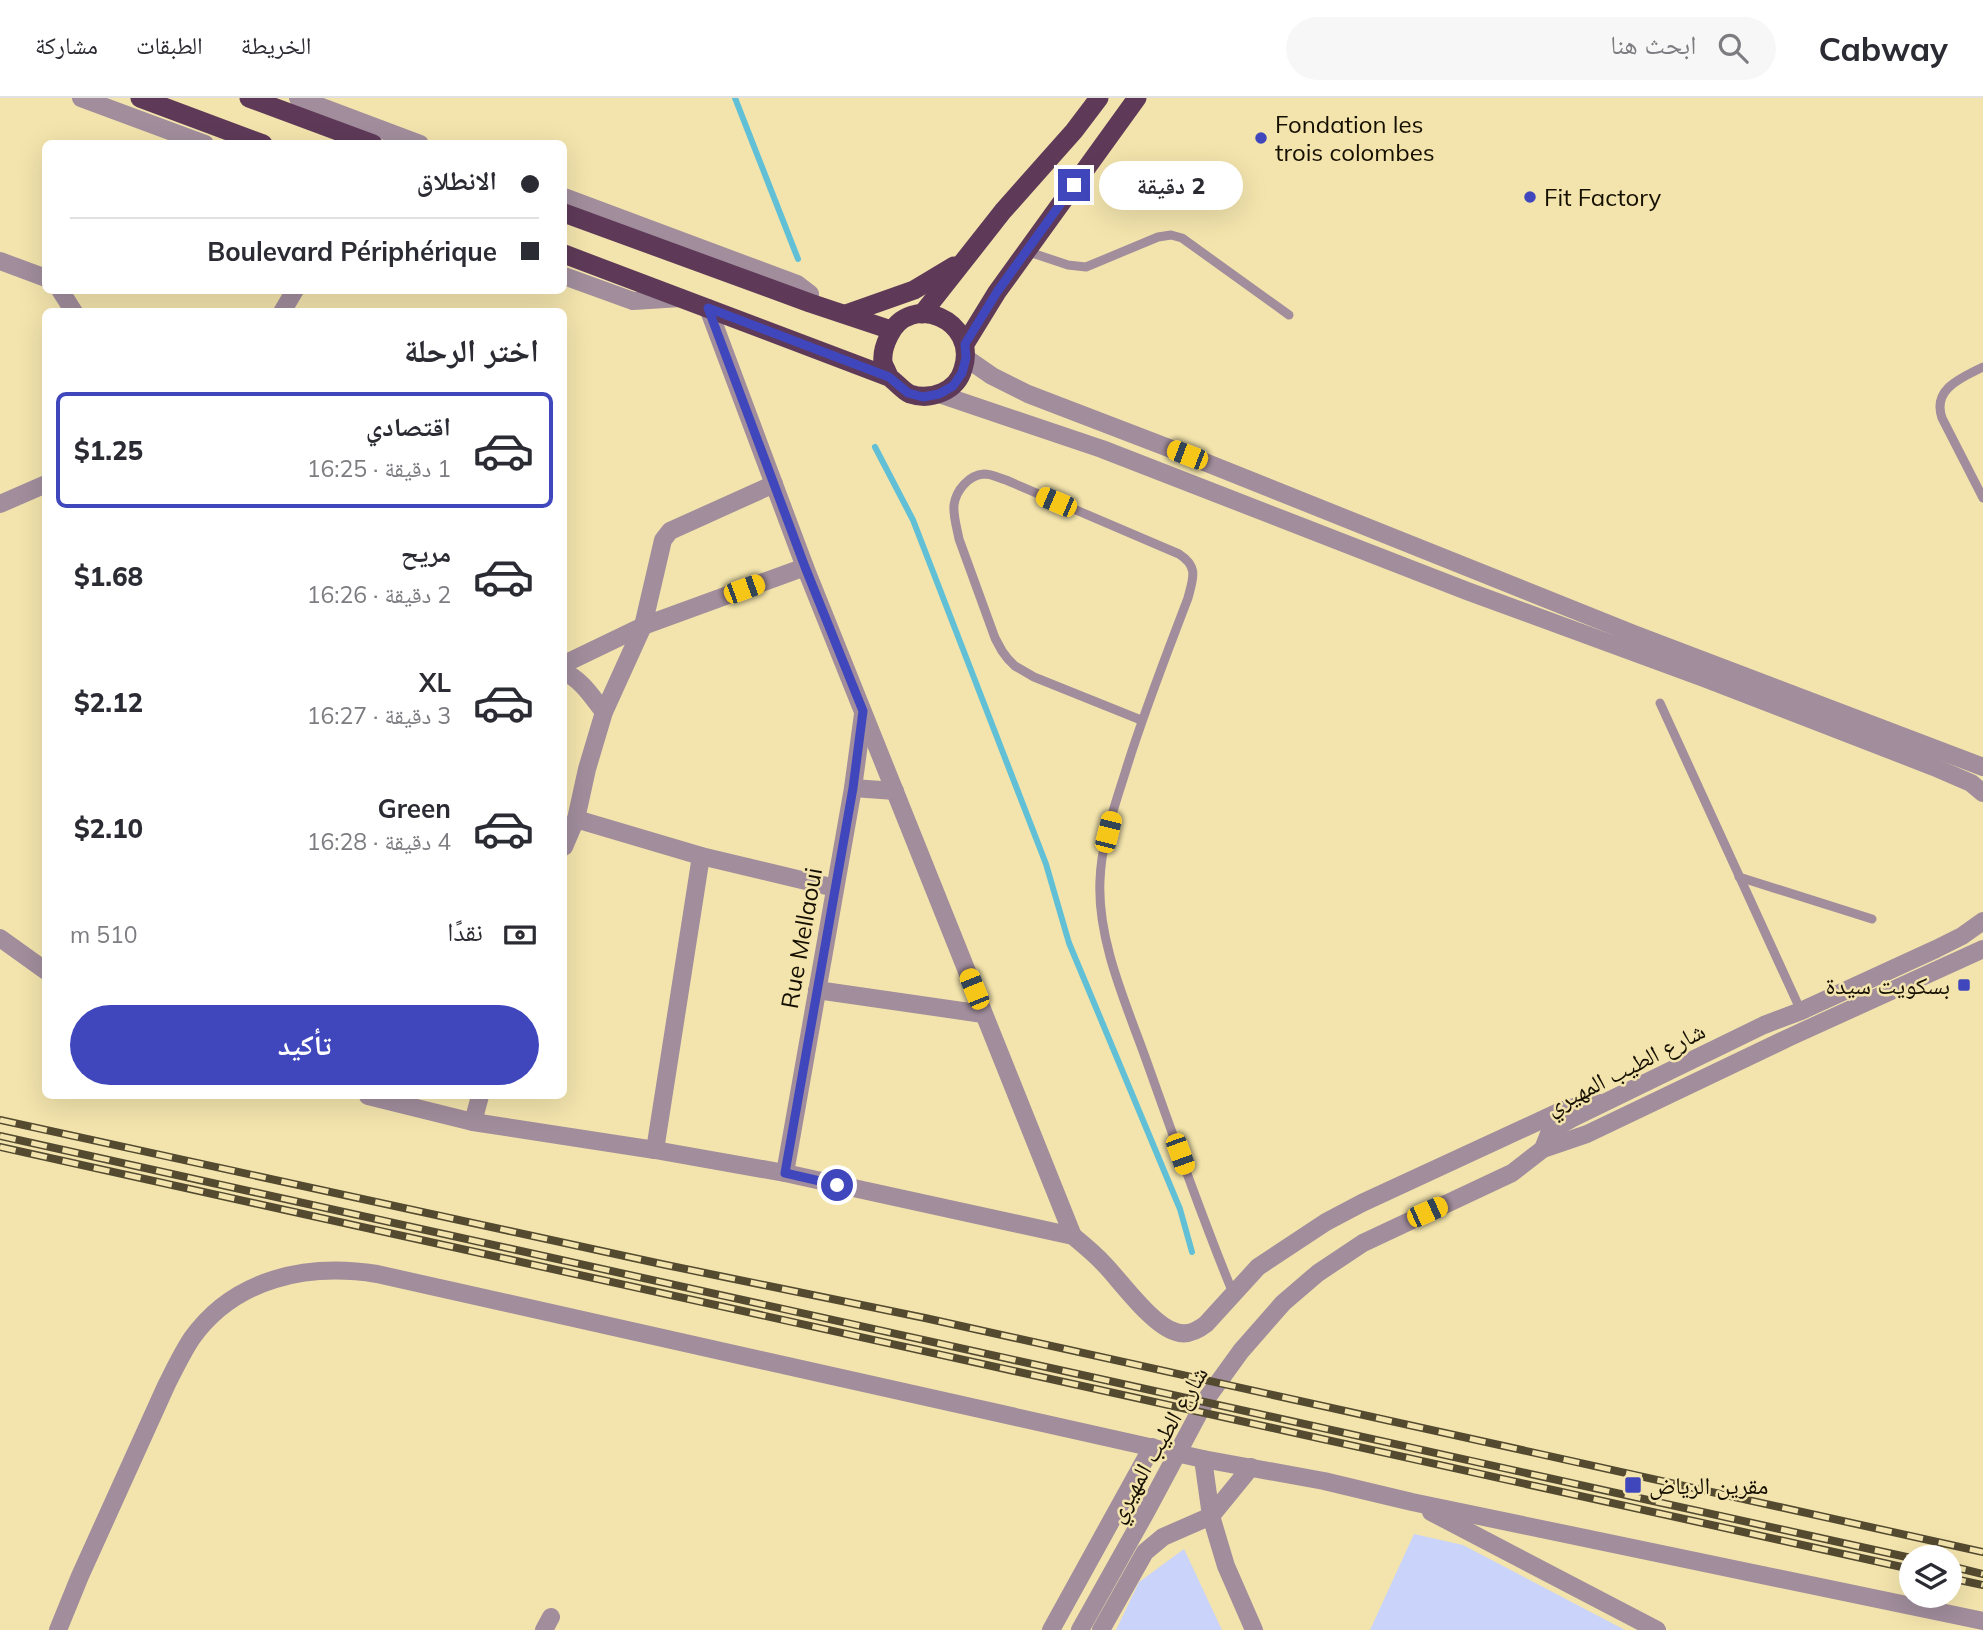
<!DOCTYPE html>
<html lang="ar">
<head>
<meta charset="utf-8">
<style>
  :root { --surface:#fff; --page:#f7f7f7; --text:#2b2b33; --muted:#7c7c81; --line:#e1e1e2; --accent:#4047bc }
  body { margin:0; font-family:Mulish,"Noto Naskh Arabic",sans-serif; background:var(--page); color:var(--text); direction:rtl; height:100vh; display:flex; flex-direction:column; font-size:26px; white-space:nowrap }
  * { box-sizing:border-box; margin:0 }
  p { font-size:23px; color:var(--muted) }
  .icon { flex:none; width:38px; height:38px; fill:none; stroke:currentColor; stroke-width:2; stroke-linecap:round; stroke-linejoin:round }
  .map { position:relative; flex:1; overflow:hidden; direction:ltr }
  .sheet { position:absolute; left:42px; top:210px; width:525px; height:791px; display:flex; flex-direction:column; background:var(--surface); border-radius:10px; box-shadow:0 7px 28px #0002; direction:rtl }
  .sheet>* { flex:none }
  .hud { position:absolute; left:42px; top:42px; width:525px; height:154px; border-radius:10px; box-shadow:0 7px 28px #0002; direction:rtl; display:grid; align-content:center; height:154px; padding:0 28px; background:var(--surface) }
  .tools { position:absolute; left:1899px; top:1447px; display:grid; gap:14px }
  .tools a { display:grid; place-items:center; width:63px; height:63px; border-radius:50%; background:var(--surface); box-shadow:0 7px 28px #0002; font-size:35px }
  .end { position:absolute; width:32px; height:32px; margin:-16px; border:9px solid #4047bc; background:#fff; box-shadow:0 0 0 4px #fff }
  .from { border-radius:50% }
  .bubble { position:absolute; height:49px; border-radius:24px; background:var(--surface); box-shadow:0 7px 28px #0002; font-size:23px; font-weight:800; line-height:49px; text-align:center; direction:rtl }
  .car { position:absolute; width:21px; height:42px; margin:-21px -10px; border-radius:9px; box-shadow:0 0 5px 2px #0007; background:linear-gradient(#f5c518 24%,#345 0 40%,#f5c518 0 76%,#345 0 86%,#f5c518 0) }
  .hud b { display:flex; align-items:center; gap:24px; height:66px; font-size:26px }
  .hud b+b { border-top:2px solid var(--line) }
  .hud i { width:18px; height:18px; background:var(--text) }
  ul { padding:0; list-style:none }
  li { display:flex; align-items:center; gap:21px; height:116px; margin:0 14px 10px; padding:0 14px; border:4px solid transparent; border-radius:10px }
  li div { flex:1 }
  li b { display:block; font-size:26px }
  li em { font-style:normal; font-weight:800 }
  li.active { border-color:var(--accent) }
  li>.icon { width:63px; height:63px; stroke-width:1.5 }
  h2 { padding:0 28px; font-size:32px; line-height:84px }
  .pay { display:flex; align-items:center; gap:18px; height:77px; padding:0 28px; font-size:26px }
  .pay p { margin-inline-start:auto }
  .primary-button { display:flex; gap:14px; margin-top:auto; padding:14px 28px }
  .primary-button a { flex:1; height:80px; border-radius:42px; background:var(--accent); color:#fff; font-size:28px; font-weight:800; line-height:80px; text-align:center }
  header { display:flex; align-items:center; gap:42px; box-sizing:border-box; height:98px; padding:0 35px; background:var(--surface); border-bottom:2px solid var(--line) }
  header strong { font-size:33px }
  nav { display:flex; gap:38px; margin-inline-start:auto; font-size:24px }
  .search { width:490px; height:63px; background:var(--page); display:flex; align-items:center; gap:18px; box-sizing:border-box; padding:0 24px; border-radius:38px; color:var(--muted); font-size:26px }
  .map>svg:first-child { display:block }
  .green { fill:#cad3fa }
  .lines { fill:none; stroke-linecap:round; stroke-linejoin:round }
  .stream { stroke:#61c0d5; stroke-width:6 }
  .service { stroke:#a18d9c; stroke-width:9 }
  .minor { stroke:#a18d9c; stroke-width:18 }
  .tertiary { stroke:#a18d9c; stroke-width:18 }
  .trunk { stroke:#5e3a58; stroke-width:19 }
  .rail-casing { stroke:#534a30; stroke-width:8 }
  .rail { stroke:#f3e4ad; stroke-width:5; stroke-dasharray:16; stroke-linecap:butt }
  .route { stroke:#4047bc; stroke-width:9 }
  .poi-dot { fill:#4047bc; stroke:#f3e4ad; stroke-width:2.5 }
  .labels { text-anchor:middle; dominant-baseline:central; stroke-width:5; stroke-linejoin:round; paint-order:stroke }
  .poi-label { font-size:24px; fill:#150f00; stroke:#f3e4ad; text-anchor:start }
  .street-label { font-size:24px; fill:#150f00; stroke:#f3e4ad }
</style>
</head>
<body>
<header>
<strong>Cabway</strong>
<div class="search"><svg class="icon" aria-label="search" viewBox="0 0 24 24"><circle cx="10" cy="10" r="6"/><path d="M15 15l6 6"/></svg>ابحث هنا</div>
<nav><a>الخريطة</a><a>الطبقات</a><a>مشاركة</a></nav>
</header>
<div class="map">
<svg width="1983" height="1532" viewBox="0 0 1983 1532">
  <rect width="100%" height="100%" fill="#f3e4ad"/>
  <!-- green -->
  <g class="green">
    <path d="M1414,1436L1463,1447L1625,1532H1370Z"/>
    <path d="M1184,1451L1222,1532H1116L1139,1484Z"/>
  </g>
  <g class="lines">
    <!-- stream -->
    <g class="stream">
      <path d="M735,0L798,161"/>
      <path d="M875,349L913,422L1046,766L1069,845L1180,1111L1192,1154"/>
    </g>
    <!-- service -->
    <g class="service">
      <path d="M1026,153L1068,167L1086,169L1158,139L1171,137L1182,140L1289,217"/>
      <path d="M1983,269C1961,280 1932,291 1942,320L1983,400"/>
      <path d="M1660,605L1801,913"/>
      <path d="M1141,622L1034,579L1015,568L1008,561L1002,553L995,540L959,441C957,430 953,418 954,407C956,392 969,377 984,376C992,376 999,380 1006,382L1179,456C1199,469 1193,480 1188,500C1166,558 1143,616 1125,675C1114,710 1101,746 1100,783C1097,844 1128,910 1148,967C1175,1043 1202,1120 1233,1195"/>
      <path d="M1739,779L1872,821"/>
    </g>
    <!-- minor -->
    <g class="minor">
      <path d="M81,0L205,46"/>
      <path d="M298,0L420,46"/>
      <path d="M564,99L797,186L810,196V205"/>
      <path d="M0,163L46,180"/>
      <path d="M564,178L633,203L681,200"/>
      <path d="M60,192L74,214"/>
      <path d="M708,210L805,469L1073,1138"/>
      <path d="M282,214L295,192"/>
      <path d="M0,406L46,386"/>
      <path d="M564,566L643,528L805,469"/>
      <path d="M564,574C582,582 592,599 604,614"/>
      <path d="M853,690L895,693"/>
      <path d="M576,721L701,758L835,790"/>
      <path d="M564,749L576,721L587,671L604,614L643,528L663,442L670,433L774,386"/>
      <path d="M0,840L46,873"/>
      <path d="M817,892L983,916"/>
      <path d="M368,998L473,1024L655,1052L785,1075L1073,1138C1084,1147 1095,1156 1105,1167C1122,1185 1153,1228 1176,1234C1187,1238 1197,1233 1206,1226L1258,1169L1326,1124L1362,1105L1561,1013L1585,1006L1602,1005"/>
      <path d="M473,1024L480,998"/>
      <path d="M655,1052L701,758"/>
      <path d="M785,1075L853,690L863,616"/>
      <path d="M1203,1361L1211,1418L1226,1468L1254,1532"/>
      <path d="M1431,1414L1657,1532"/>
      <path d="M58,1532L80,1478L166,1288C174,1272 182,1255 192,1240C235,1180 307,1165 377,1176L1203,1361L1324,1383L1412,1404L1983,1523"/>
      <path d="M544,1532L551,1519"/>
      <path d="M1051,1532L1152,1349"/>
      <path d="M1101,1532L1145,1454L1163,1439L1211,1418L1251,1369"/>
    </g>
    <!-- tertiary -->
    <g class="tertiary">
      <path d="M966,260L992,278L1028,296L1187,357L1634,536L1983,669"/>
      <path d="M939,296L1102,351L1467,493L1704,580L1934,669L1971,685L1983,695"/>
      <path d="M1543,1051L1550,1033L1573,1020L1764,927L1801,913L1936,851L1962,838L1983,823"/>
      <path d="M1080,1532L1146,1414L1207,1300L1241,1253L1283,1205L1318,1175L1363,1145L1512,1075L1543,1051L1587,1036L1790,939L1983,851"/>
    </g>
    <!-- trunk -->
    <g class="trunk">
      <path d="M140,0L263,46"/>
      <path d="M249,0L373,46"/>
      <path d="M564,115L810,205L891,232"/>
      <path d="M564,156L889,279C896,284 903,293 910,296C931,303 957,293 963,271C979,222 910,193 889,238C885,246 882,255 883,264C884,269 888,274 889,279"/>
      <path d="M846,216L914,192L954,168"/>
      <path d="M922,216L1003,113L1074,33L1099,0"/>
      <path d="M965,246L997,194L1137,0"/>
    </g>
    <defs>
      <g id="rail">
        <path d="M0,1022L666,1167L925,1220L1983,1454"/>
        <path d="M0,1038L1911,1460"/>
        <path d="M0,1049L1911,1471"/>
        <path d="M1950,1468L1983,1476"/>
        <path d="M1950,1480L1983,1487"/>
      </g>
    </defs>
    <!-- rail casing -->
    <use href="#rail" class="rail-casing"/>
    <!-- rail -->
    <use href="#rail" class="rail"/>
  </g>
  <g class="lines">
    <!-- route -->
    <path class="route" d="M837,1087L785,1075L853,690L863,613L805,469L708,210L889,279L908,295L923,299L939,296L953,288L962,275L966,260L965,246L997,194L1074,87"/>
  </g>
  <!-- markers -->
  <g class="poi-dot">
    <circle cx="1261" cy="40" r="7"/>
    <circle cx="1530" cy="99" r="7"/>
    <rect x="1957" y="880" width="14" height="14" rx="3.5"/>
    <rect x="1624" y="1378" width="18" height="18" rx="3.5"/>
  </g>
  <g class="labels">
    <!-- poi labels -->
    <g class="poi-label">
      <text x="1275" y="26">Fondation les<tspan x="1275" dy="28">trois colombes</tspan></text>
      <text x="1544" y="99">Fit Factory</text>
      <text x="1950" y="887" text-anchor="end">بسكويت سيدة</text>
      <text x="1649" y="1387">مقرين الرياض</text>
    </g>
    <!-- street labels -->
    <g class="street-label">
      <text transform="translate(801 840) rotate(-80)">Rue Mellaoui</text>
      <text transform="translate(1625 970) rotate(-27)">شارع الطيب المهيري</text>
      <text transform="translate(1157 1346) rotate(-60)">شارع الطيب المهيري</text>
    </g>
  </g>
</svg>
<div class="tools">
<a><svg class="icon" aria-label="layers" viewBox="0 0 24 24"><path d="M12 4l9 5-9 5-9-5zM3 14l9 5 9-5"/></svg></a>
</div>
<i class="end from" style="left:837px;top:1087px"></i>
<i class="end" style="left:1074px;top:87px"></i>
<div class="bubble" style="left:1099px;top:63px;width:144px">2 دقيقة</div>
<i class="car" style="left:1187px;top:357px;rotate:291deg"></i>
<i class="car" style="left:1056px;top:404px;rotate:293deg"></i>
<i class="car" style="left:744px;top:491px;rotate:70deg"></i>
<i class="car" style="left:1108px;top:734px;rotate:14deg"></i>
<i class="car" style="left:974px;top:891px;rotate:338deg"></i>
<i class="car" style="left:1180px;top:1056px;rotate:160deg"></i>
<i class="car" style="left:1427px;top:1114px;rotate:66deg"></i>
<div class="hud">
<b><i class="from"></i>الانطلاق</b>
<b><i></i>Boulevard Périphérique</b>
</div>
<section class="sheet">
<h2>اختر الرحلة</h2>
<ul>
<li class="active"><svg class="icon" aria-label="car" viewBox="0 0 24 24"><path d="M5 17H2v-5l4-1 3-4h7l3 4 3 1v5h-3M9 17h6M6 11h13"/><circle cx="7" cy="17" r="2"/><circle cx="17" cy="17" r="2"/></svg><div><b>اقتصادي</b><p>1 دقيقة · 16:25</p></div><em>$1.25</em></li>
<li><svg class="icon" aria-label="car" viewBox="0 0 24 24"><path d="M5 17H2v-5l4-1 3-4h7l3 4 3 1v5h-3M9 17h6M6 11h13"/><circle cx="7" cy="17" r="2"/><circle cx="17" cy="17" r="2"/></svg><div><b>مريح</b><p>2 دقيقة · 16:26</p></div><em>$1.68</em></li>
<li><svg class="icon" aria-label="car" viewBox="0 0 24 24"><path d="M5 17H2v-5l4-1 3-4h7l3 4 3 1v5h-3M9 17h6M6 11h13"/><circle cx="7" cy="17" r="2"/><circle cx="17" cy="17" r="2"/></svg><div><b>XL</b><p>3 دقيقة · 16:27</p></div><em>$2.12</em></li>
<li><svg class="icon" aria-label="car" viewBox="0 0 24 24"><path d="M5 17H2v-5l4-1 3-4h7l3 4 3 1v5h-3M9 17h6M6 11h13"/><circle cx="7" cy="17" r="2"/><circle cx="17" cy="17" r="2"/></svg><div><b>Green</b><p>4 دقيقة · 16:28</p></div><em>$2.10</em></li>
</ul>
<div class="pay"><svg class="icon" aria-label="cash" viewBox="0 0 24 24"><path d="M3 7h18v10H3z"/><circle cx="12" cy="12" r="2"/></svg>نقدًا<p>510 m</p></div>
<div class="primary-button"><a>تأكيد</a></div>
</section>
</div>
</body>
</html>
